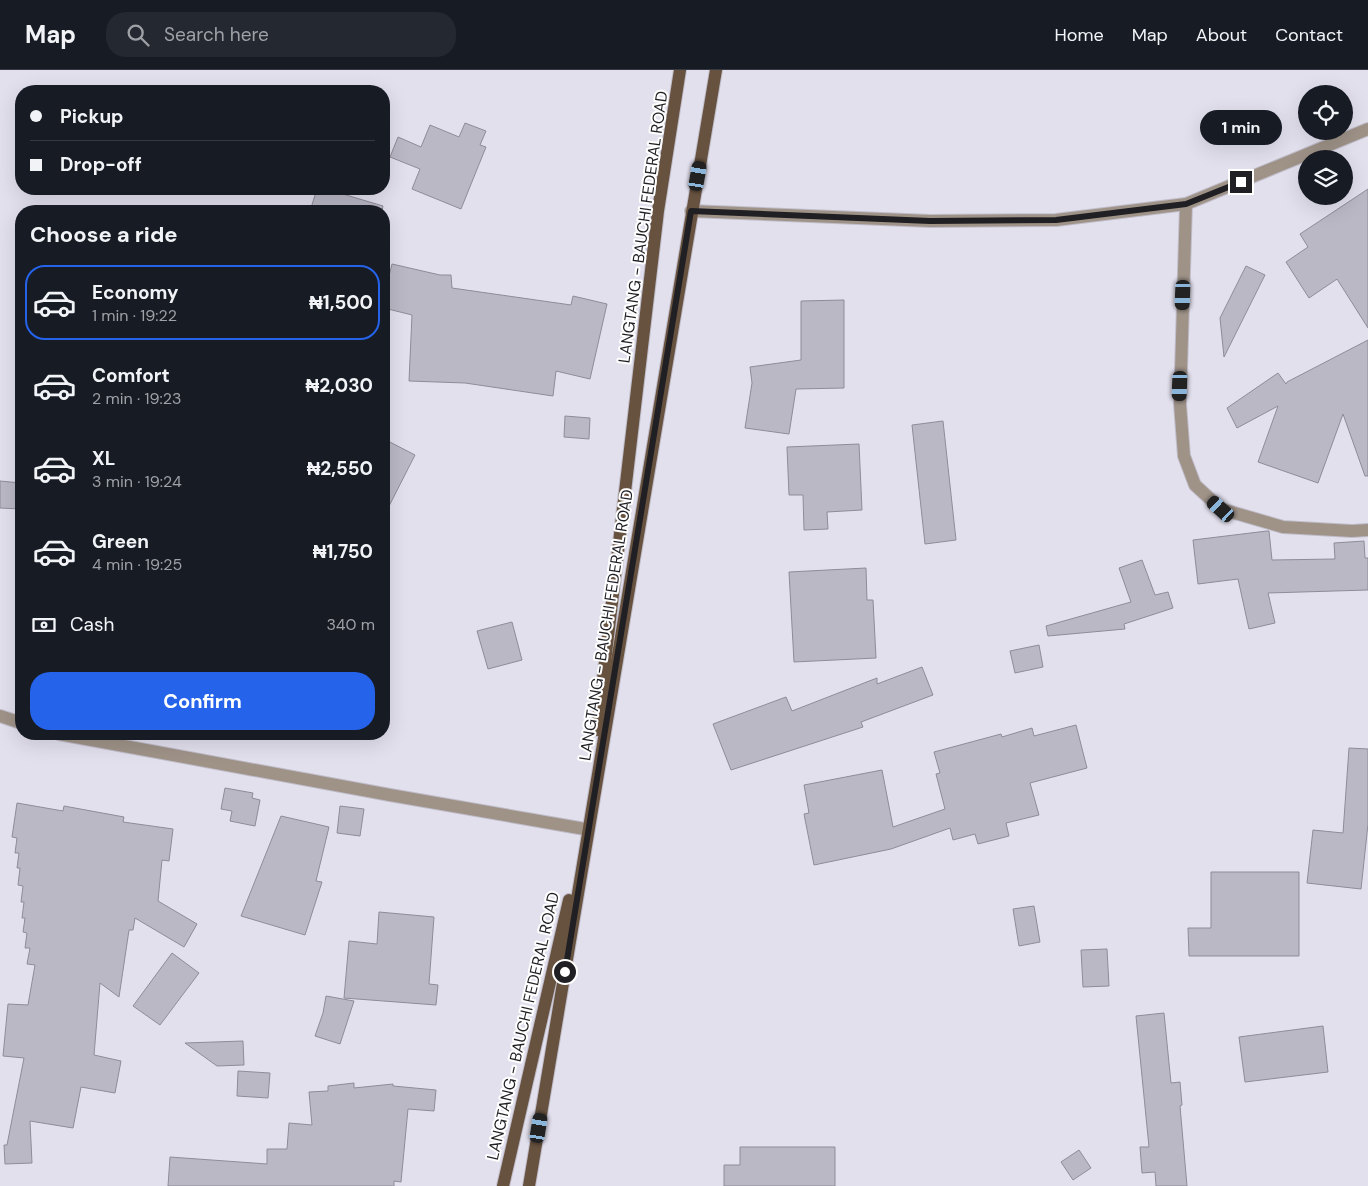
<!DOCTYPE html>
<html lang="en">
<head>
<meta charset="utf-8">
<style>
  :root { --surface:#171b24; --page:#242831; --text:#f1f3f6; --muted:#9ea1a6; --line:#363941; --accent:#2563eb }
  body { margin:0; font-family:"DM Sans",sans-serif; background:var(--page); color:var(--text); height:100vh; display:flex; flex-direction:column; font-size:19px; white-space:nowrap }
  * { box-sizing:border-box; margin:0 }
  p { font-size:16px; color:var(--muted) }
  .icon { flex:none; width:28px; height:28px; fill:none; stroke:currentColor; stroke-width:2; stroke-linecap:round; stroke-linejoin:round }
  .map { position:relative; flex:1; overflow:hidden }
  .side { position:absolute; left:15px; top:135px; width:375px; height:535px; display:flex; flex-direction:column; background:var(--surface); border-radius:20px; box-shadow:0 5px 20px #0002 }
  .side>* { flex:none }
  .banner { position:absolute; left:15px; top:15px; width:375px; height:110px; border-radius:20px; box-shadow:0 5px 20px #0002; display:grid; align-content:center; height:110px; padding:0 15px; background:var(--surface) }
  .controls { position:absolute; left:1298px; top:15px; display:grid; gap:10px }
  .controls a { display:grid; place-items:center; width:55px; height:55px; border-radius:50%; background:var(--surface); box-shadow:0 5px 20px #0002; font-size:25px }
  .end { position:absolute; width:22px; height:22px; margin:-11px; border:6px solid #201f24; background:#fff; box-shadow:0 0 0 2px #fff }
  .from { border-radius:50% }
  .bubble { position:absolute; height:35px; border-radius:18px; background:var(--surface); box-shadow:0 5px 20px #0002; font-size:16px; font-weight:700; line-height:35px; text-align:center }
  .car { position:absolute; width:15px; height:30px; margin:-15px -8px; border-radius:6px; box-shadow:0 0 4px 1px #0007; background:linear-gradient(#222 24%,#8ab4d8 0 40%,#222 0 76%,#8ab4d8 0 86%,#222 0) }
  .banner b { display:flex; align-items:center; gap:18px; height:48px; font-size:19px }
  .banner b+b { border-top:1px solid var(--line) }
  .banner i { width:12px; height:12px; background:var(--text) }
  ul { padding:0; list-style:none }
  li { display:flex; align-items:center; gap:15px; height:75px; margin:0 10px 8px; padding:0 5px; border:2px solid transparent; border-radius:20px }
  li div { flex:1 }
  li b { display:block; font-size:19px }
  li em { font-style:normal; font-weight:700 }
  li.current { border-color:var(--accent) }
  li>.icon { width:45px; height:45px; stroke-width:1.5 }
  h2 { padding:0 15px; font-size:22px; line-height:60px }
  .pay { display:flex; align-items:center; gap:12px; height:55px; padding:0 15px; font-size:19px }
  .pay p { margin-inline-start:auto }
  .action { display:flex; gap:10px; margin-top:auto; padding:10px 15px }
  .action a { flex:1; height:58px; border-radius:20px; background:var(--accent); color:#fff; font-size:20px; font-weight:700; line-height:58px; text-align:center }
  header { display:flex; align-items:center; gap:30px; box-sizing:border-box; height:70px; padding:0 25px; background:var(--surface); border-bottom:1px solid var(--line) }
  header strong { font-size:24px }
  nav { display:flex; gap:28px; margin-inline-start:auto; font-size:18px }
  .search { width:350px; height:45px; background:var(--page); display:flex; align-items:center; gap:12px; box-sizing:border-box; padding:0 18px; border-radius:20px; color:var(--muted); font-size:19px }
  .map>svg:first-child { display:block }
  .building { fill:#bbb8c6; stroke:#8f8c99 }
  .lines { fill:none; stroke-linecap:round; stroke-linejoin:round }
  .street-casing { stroke:#c0bdca; stroke-width:14 }
  .primary-casing { stroke:#c0bdca; stroke-width:14 }
  .street { stroke:#9f9388; stroke-width:12 }
  .primary { stroke:#67523f; stroke-width:12 }
  .route { stroke:#201f24; stroke-width:6 }
  .labels { text-anchor:middle; dominant-baseline:central; stroke-width:4; stroke-linejoin:round; paint-order:stroke }
  .street-label { font-size:16px; fill:#201f24; stroke:#fff }
</style>
</head>
<body>
<header>
<strong>Map</strong>
<div class="search"><svg class="icon" aria-label="search" viewBox="0 0 24 24"><circle cx="10" cy="10" r="6"/><path d="M15 15l6 6"/></svg>Search here</div>
<nav><a>Home</a><a>Map</a><a>About</a><a>Contact</a></nav>
</header>
<div class="map">
<svg width="1368" height="1116" viewBox="0 0 1368 1116">
  <rect width="100%" height="100%" fill="#e3e0ee"/>
  <!-- building -->
  <g class="building">
    <path d="M465,53L486,61L480,75L486,77L461,139L412,119L420,99L390,87L398,67L421,77L430,55L459,67Z"/>
    <path d="M317,119H326L383,136L382,141H310Z"/>
    <path d="M1368,119V258L1337,209L1309,228L1286,192L1308,177L1300,164Z"/>
    <path d="M392,194L440,205H451L452,218L571,235L573,226L607,234L590,309L556,301L553,326L465,313L409,311L412,245L384,238V226Z"/>
    <path d="M1246,196L1265,205L1224,287L1220,248Z"/>
    <path d="M844,230V318L796,319L789,364L745,358L752,313L750,297L801,290V231Z"/>
    <path d="M1368,270V406H1365L1343,344L1318,413L1258,392L1278,336L1237,358L1227,338L1278,303L1286,314L1287,312Z"/>
    <path d="M565,346L590,348L589,369L564,367Z"/>
    <path d="M943,351L956,470L925,474L912,355Z"/>
    <path d="M384,369L415,385L384,446Z"/>
    <path d="M859,374L862,440L827,442L828,459L804,460L803,425H789L787,377Z"/>
    <path d="M0,411L21,413V439L0,438Z"/>
    <path d="M1267,461H1269L1272,490L1335,489L1334,473L1364,471L1365,488H1368V520L1268,523L1275,553L1249,559L1238,509L1198,514L1193,470Z"/>
    <path d="M1142,490L1155,525L1168,522L1173,538L1124,554L1125,559L1048,566L1046,556L1131,532L1119,498Z"/>
    <path d="M866,498L867,530H873L876,588L794,592L789,502Z"/>
    <path d="M512,552L522,590L488,599L477,561Z"/>
    <path d="M1039,575L1043,597L1015,603L1010,581Z"/>
    <path d="M922,597L933,625L861,652L863,657L731,700L713,654L786,627L792,641L877,608V614Z"/>
    <path d="M1076,655L1087,698L1030,713L1039,745L1006,753L1009,766L978,774L975,764L953,770L950,758L891,779L814,795L804,744L809,743L804,715L882,700L893,757L945,739L936,704L940,703L934,682L1001,664L1002,667L1032,658L1034,666Z"/>
    <path d="M1349,678L1368,679V754L1361,819L1307,813L1313,760L1343,763Z"/>
    <path d="M225,718L253,723L252,728L260,730L255,756L230,751L232,741L221,739Z"/>
    <path d="M17,733L63,741L64,736L124,747L123,752L173,759L169,791L162,790L158,831L197,854L184,877L135,848L133,860H129L119,927L100,913L94,985L121,991L115,1023L81,1017L73,1058L30,1051L32,1093L5,1094L4,1075H7L24,988L3,986L8,934L28,935L35,895L27,894L30,878H25L27,863L23,862L25,848H22L24,832H21L23,816L18,815L20,798H17L19,783H15L17,768L12,767Z"/>
    <path d="M340,736L364,739L360,766L337,763Z"/>
    <path d="M281,746L329,757L316,811L322,812L305,865L241,846Z"/>
    <path d="M1211,802H1299V886H1189L1188,858H1211Z"/>
    <path d="M1034,836L1040,872L1019,876L1013,839Z"/>
    <path d="M379,842L434,847L429,914L438,915L436,935L344,928L349,871L377,874Z"/>
    <path d="M1107,879L1109,916L1083,917L1081,880Z"/>
    <path d="M172,883L199,903L160,955L133,936Z"/>
    <path d="M326,926L354,931L340,974L315,966L323,943Z"/>
    <path d="M1164,943L1171,1013L1180,1012L1182,1035L1180,1036L1187,1116H1156L1155,1102L1142,1103L1140,1077H1149L1136,946Z"/>
    <path d="M1323,956L1328,1002L1245,1012L1239,967Z"/>
    <path d="M243,971L244,995L217,996L185,973Z"/>
    <path d="M238,1001L270,1003L268,1028L237,1026Z"/>
    <path d="M354,1013V1018L393,1014V1016L436,1020L434,1041L408,1039L401,1112L394,1111V1116H168L170,1087L267,1094V1079H287L289,1053L312,1055L309,1022L328,1021V1016Z"/>
    <path d="M740,1077H835V1116H724V1095H740Z"/>
    <path d="M1079,1080L1091,1098L1073,1110L1061,1092Z"/>
  </g>
  <g class="lines">
    <defs>
      <g id="street">
        <path d="M1186,134L1180,334L1184,386L1195,415L1221,439L1283,457L1352,461L1368,460"/>
        <path d="M691,141L930,151L1056,150L1186,134L1368,59"/>
        <path d="M0,646L21,653"/>
        <path d="M59,664L390,725L585,759"/>
      </g>
      <g id="primary">
        <path d="M597,660L658,141L680,0"/>
        <path d="M503,1116L569,830"/>
        <path d="M529,1116L716,0"/>
      </g>
    </defs>
    <!-- street casing -->
    <use href="#street" class="street-casing"/>
    <!-- primary casing -->
    <use href="#primary" class="primary-casing"/>
    <!-- street -->
    <use href="#street" class="street"/>
    <!-- primary -->
    <use href="#primary" class="primary"/>
  </g>
  <g class="lines">
    <!-- route -->
    <path class="route" d="M565,902L691,141L930,151L1056,150L1186,134L1241,112"/>
  </g>
  <g class="labels">
    <!-- street labels -->
    <g class="street-label">
      <text transform="translate(643 157) rotate(-82)">LANGTANG - BAUCHI FEDERAL ROAD</text>
      <text transform="translate(606 555) rotate(-81)">LANGTANG - BAUCHI FEDERAL ROAD</text>
      <text transform="translate(523 956) rotate(-77)">LANGTANG - BAUCHI FEDERAL ROAD</text>
    </g>
  </g>
</svg>
<div class="controls">
<a><svg class="icon" aria-label="locate" viewBox="0 0 24 24"><circle cx="12" cy="12" r="6"/><path d="M12 2v4M12 18v4M2 12h4M18 12h4"/></svg></a>
<a><svg class="icon" aria-label="layers" viewBox="0 0 24 24"><path d="M12 4l9 5-9 5-9-5zM3 14l9 5 9-5"/></svg></a>
</div>
<i class="end from" style="left:565px;top:902px"></i>
<i class="end" style="left:1241px;top:112px"></i>
<div class="bubble" style="left:1200px;top:40px;width:82px">1 min</div>
<i class="car" style="left:698px;top:106px;rotate:10deg"></i>
<i class="car" style="left:1183px;top:225px;rotate:182deg"></i>
<i class="car" style="left:1180px;top:316px;rotate:182deg"></i>
<i class="car" style="left:1221px;top:439px;rotate:312deg"></i>
<i class="car" style="left:539px;top:1058px;rotate:9deg"></i>
<div class="banner">
<b><i class="from"></i>Pickup</b>
<b><i></i>Drop-off</b>
</div>
<section class="side">
<h2>Choose a ride</h2>
<ul>
<li class="current"><svg class="icon" aria-label="car" viewBox="0 0 24 24"><path d="M5 17H2v-5l4-1 3-4h7l3 4 3 1v5h-3M9 17h6M6 11h13"/><circle cx="7" cy="17" r="2"/><circle cx="17" cy="17" r="2"/></svg><div><b>Economy</b><p>1 min · 19:22</p></div><em>₦1,500</em></li>
<li><svg class="icon" aria-label="car" viewBox="0 0 24 24"><path d="M5 17H2v-5l4-1 3-4h7l3 4 3 1v5h-3M9 17h6M6 11h13"/><circle cx="7" cy="17" r="2"/><circle cx="17" cy="17" r="2"/></svg><div><b>Comfort</b><p>2 min · 19:23</p></div><em>₦2,030</em></li>
<li><svg class="icon" aria-label="car" viewBox="0 0 24 24"><path d="M5 17H2v-5l4-1 3-4h7l3 4 3 1v5h-3M9 17h6M6 11h13"/><circle cx="7" cy="17" r="2"/><circle cx="17" cy="17" r="2"/></svg><div><b>XL</b><p>3 min · 19:24</p></div><em>₦2,550</em></li>
<li><svg class="icon" aria-label="car" viewBox="0 0 24 24"><path d="M5 17H2v-5l4-1 3-4h7l3 4 3 1v5h-3M9 17h6M6 11h13"/><circle cx="7" cy="17" r="2"/><circle cx="17" cy="17" r="2"/></svg><div><b>Green</b><p>4 min · 19:25</p></div><em>₦1,750</em></li>
</ul>
<div class="pay"><svg class="icon" aria-label="cash" viewBox="0 0 24 24"><path d="M3 7h18v10H3z"/><circle cx="12" cy="12" r="2"/></svg>Cash<p>340 m</p></div>
<div class="action"><a>Confirm</a></div>
</section>
</div>
</body>
</html>
